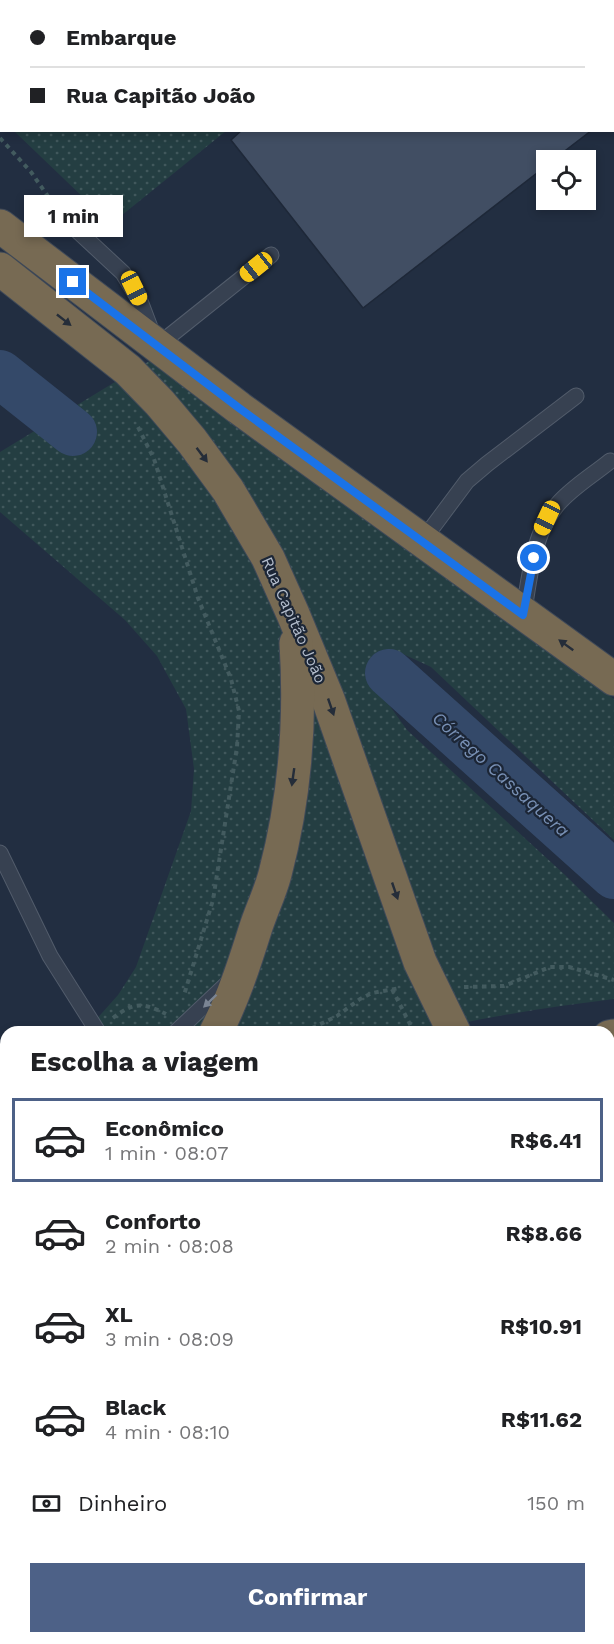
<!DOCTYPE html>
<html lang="pt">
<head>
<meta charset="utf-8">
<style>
  :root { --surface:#fff; --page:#f6f6f6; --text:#202124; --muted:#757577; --line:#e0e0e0; --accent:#4d6187 }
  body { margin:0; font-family:"Work Sans",sans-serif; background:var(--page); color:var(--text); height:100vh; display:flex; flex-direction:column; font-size:22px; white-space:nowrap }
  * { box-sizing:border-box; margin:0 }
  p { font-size:20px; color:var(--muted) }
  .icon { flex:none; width:33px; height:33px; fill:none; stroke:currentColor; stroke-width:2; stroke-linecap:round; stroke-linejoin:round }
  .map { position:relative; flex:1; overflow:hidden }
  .side { position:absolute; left:0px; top:1026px; width:615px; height:618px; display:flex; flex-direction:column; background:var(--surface); border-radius:18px 18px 0 0; box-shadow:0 3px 9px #0003 }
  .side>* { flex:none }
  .guide { position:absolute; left:0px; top:0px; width:615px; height:132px; box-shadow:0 3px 9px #0003; display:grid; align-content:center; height:132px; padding:0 30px; background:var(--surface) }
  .buttons { position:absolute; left:536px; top:150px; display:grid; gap:12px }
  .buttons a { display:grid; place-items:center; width:60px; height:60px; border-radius:0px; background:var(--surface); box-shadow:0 3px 9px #0003; font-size:30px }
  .end { position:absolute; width:27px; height:27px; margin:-14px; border:8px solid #1a73e8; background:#fff; box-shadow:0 0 0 3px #fff }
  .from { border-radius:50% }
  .bubble { position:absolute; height:42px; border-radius:0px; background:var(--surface); box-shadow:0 3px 9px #0003; font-size:20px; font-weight:700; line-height:42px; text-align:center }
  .car { position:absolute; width:18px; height:36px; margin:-18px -9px; border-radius:8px; box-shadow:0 0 4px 2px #0007; background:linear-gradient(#f5c518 24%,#345 0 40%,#f5c518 0 76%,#345 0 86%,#f5c518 0) }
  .guide b { display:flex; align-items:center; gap:21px; height:57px; font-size:22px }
  .guide b+b { border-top:2px solid var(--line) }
  .guide i { width:15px; height:15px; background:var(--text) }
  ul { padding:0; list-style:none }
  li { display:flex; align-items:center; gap:18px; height:84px; margin:0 12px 9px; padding:0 18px; border:3px solid transparent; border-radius:0px }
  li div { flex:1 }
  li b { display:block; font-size:22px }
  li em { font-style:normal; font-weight:700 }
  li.selected { border-color:var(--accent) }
  li>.icon { width:54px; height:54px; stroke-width:1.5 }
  h2 { padding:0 30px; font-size:27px; line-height:72px }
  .pay { display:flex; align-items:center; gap:15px; height:66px; padding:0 30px; font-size:22px }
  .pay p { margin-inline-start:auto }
  .action { display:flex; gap:12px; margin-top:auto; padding:12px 30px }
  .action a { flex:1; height:69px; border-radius:0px; background:var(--accent); color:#fff; font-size:24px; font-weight:700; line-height:69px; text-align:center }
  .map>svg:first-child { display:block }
  .grass { fill:url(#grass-dots) }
  .water { fill:url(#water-rules) }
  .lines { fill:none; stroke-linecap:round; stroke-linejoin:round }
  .river { stroke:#344969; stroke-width:48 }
  .building { fill:#414e63; stroke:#1e2838; stroke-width:1.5 }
  .lane-casing { stroke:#525c6b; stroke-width:17 }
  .highway-casing { stroke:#3f4958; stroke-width:35 }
  .path { stroke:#435b5f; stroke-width:4; stroke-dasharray:4.5 4.5; stroke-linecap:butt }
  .lane { stroke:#374151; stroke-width:15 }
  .highway { stroke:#776a53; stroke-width:33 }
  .oneway { fill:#252d39 }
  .oneway2 { fill:#7b8594 }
  .route { stroke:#1a73e8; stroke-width:8 }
  .labels { text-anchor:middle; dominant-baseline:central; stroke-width:4.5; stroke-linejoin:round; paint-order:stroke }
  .street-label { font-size:16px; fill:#b3bccb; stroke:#1c2636 }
  .water-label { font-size:18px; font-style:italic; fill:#7890b5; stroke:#1c2636 }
</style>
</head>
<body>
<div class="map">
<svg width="614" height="1644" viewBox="0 0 614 1644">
  <defs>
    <pattern id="grass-dots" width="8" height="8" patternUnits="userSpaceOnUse" patternTransform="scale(1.5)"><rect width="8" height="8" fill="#243e42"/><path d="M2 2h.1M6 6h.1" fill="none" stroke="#41585c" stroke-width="1.8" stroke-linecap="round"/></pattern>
    <pattern id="water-rules" width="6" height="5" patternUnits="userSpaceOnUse" patternTransform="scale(1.5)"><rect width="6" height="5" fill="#344969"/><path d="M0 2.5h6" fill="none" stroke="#4f617d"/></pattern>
  </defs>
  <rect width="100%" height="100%" fill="#222e41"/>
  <!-- grass -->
  <g class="grass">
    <path d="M0,0H385L2,2L1,119Z"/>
    <path d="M14,131H226L111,224Z"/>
    <path d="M151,360L614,699V840L431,667L403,654L377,688L407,730L564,874L614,923V999C549,1007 485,1017 421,1032H85L118,995L136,967L191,811L194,769L186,709L157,656L125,620L0,512V452Z"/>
    <path d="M91,1638H207L201,1644H91Z"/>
  </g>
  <!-- water -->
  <path class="water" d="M6,1423V1499L0,1505V1429Z"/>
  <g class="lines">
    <!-- river -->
    <g class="river">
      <path d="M0,374L73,432"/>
      <path d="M389,673L614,875"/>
    </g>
  </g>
  <!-- building -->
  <path class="building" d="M242,130H592L553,160H546V166L363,308L231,140Z"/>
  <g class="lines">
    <defs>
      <g id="lane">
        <path d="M66,220L123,273L140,301L157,346L271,255"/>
        <path d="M423,540L467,481L487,464L576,396"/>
        <path d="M523,615C530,578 532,535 557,505C571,488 593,475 610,461"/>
        <path d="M0,853L50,956L98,1032"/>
        <path d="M176,1032L229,982"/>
        <path d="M266,1638L269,1644"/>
      </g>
      <g id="highway">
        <path d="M0,226L239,408L614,679"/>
        <path d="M0,269L128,370L160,403L192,441L228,490L268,558L293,614L328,699L420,962L454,1032"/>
        <path d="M216,1032C233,999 244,965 255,930C261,911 270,893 275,874C295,798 301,720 296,643"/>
        <path d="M609,1037L614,1036"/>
        <path d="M0,1232L6,1228"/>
        <path d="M609,1266L614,1269"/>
        <path d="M609,1354L614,1352"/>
        <path d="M0,1513L6,1517"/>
        <path d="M66,1638L67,1644"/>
        <path d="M240,1644L245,1638"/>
      </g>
    </defs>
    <!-- lane casing -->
    <use href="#lane" class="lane-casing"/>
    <!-- highway casing -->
    <use href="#highway" class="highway-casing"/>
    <!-- path -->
    <g class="path">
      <path d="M0,138L31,172L54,205"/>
      <path d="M138,427L154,459L198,598L231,679L239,711L237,747L213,900L184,995"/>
      <path d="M464,987L504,986L550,967H569L614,980"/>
      <path d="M392,989L414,1032"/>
      <path d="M113,1018C134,1002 142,1002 166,1014"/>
      <path d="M304,1032L337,1016L360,999L372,993L400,988"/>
    </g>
    <!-- lane -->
    <use href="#lane" class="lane"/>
    <!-- highway -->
    <use href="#highway" class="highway"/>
  </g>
  <!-- one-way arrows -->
  <defs><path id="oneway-solid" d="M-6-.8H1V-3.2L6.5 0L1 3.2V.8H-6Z" transform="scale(1.5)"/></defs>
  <g class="oneway">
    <use href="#oneway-solid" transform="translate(64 320) rotate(38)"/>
    <use href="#oneway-solid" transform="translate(202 455) rotate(53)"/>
    <use href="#oneway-solid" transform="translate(566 645) rotate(-144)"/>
    <use href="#oneway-solid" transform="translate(331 707) rotate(71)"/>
    <use href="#oneway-solid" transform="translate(293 777) rotate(98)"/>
    <use href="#oneway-solid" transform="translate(395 891) rotate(71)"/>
  </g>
  <use class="oneway2" href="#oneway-solid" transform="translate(210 1001) rotate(136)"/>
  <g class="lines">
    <!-- route -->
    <path class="route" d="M73,282L239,408L523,615L534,558"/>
  </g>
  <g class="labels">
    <!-- street labels -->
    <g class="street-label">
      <text transform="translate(294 620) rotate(66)">Rua Capitão João</text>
    </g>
    <!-- water labels -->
    <g class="water-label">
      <text transform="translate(501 774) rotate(42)">Córrego Cassaquera</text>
    </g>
  </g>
</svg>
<div class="buttons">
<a><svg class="icon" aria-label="locate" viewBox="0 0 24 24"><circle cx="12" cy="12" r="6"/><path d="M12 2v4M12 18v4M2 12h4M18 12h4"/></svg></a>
</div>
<i class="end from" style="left:534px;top:558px"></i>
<i class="end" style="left:73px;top:282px"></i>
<div class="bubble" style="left:24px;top:195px;width:99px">1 min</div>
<i class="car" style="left:256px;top:267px;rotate:231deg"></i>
<i class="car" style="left:134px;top:288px;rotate:154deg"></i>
<i class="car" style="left:547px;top:518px;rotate:205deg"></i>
<div class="guide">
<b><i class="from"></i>Embarque</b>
<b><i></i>Rua Capitão João</b>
</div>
<section class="side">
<h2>Escolha a viagem</h2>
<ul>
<li class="selected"><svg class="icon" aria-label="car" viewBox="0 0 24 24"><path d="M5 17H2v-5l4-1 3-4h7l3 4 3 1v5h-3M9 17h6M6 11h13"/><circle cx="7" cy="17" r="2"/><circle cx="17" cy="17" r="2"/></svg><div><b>Econômico</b><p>1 min · 08:07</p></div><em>R$6.41</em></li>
<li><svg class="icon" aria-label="car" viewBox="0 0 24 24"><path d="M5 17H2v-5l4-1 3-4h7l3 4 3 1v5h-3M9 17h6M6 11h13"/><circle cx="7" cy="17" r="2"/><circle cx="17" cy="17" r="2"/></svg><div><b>Conforto</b><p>2 min · 08:08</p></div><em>R$8.66</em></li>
<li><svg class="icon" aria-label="car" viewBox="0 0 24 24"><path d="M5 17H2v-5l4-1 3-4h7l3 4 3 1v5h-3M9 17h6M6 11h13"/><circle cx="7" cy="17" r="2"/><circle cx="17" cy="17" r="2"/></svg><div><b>XL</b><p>3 min · 08:09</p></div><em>R$10.91</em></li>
<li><svg class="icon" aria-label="car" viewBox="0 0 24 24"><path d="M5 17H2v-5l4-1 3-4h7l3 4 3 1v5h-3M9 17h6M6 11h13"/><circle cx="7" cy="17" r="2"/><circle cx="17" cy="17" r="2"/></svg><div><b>Black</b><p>4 min · 08:10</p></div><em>R$11.62</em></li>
</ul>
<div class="pay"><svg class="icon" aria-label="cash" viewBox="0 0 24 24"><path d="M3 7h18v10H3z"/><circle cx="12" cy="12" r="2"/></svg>Dinheiro<p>150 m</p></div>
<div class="action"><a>Confirmar</a></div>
</section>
</div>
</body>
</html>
